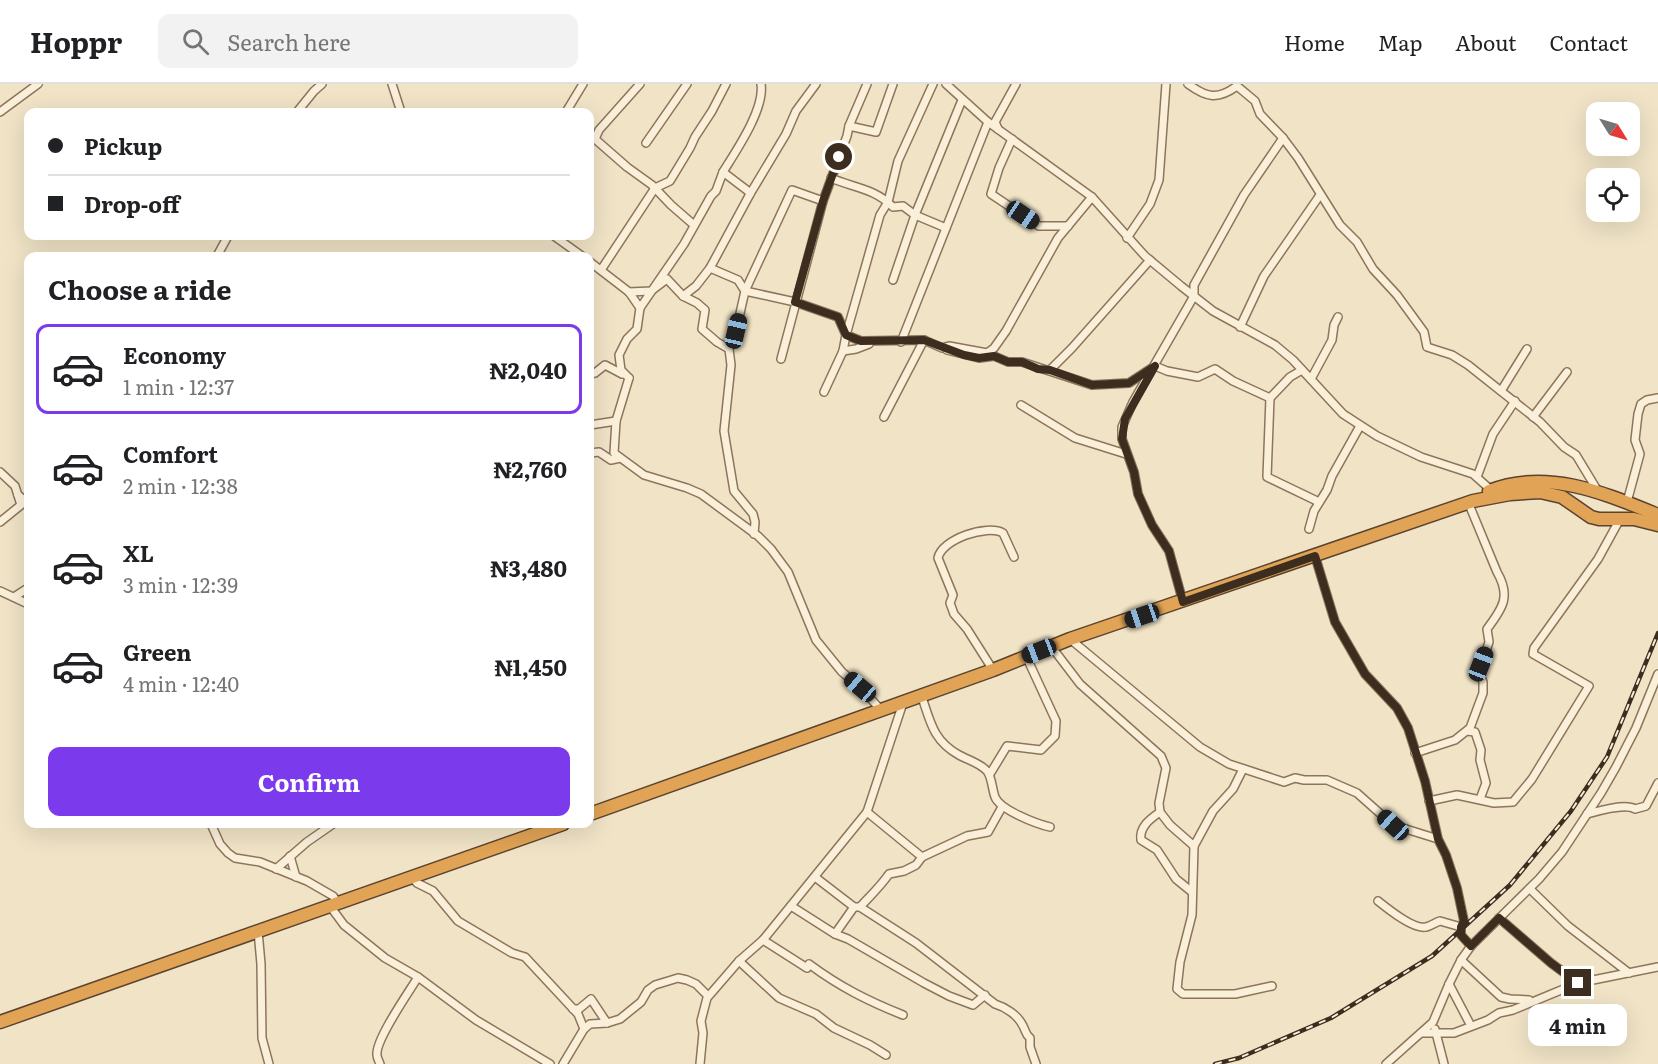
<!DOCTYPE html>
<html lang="en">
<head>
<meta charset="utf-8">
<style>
  :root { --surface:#fff; --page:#f2f2f2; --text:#202124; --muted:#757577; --line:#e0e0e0; --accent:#7c3aed }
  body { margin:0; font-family:Literata,serif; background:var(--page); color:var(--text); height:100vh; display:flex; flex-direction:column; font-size:22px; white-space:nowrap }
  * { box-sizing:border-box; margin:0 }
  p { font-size:20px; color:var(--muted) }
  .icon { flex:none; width:33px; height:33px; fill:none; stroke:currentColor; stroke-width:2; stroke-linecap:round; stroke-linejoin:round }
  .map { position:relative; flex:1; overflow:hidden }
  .side { position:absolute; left:24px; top:168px; width:570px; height:576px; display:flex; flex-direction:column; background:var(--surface); border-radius:12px; box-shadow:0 6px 24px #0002 }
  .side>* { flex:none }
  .guide { position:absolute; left:24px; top:24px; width:570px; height:132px; border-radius:12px; box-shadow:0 6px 24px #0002; display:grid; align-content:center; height:132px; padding:0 24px; background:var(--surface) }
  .needle { width:39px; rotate:127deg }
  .fabs { position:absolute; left:1586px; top:18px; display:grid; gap:12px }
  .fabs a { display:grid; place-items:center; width:54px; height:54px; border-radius:12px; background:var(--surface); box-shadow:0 6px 24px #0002; font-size:30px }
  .end { position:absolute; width:27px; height:27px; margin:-14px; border:8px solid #3c2d1f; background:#fff; box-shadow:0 0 0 3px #fff }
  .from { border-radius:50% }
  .bubble { position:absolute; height:42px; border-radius:12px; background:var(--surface); box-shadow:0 6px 24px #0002; font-size:20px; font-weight:700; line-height:42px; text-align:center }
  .car { position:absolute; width:18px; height:36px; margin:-18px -9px; border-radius:8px; box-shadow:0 0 4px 2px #0007; background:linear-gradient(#222 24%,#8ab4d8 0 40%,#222 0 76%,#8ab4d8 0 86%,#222 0) }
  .guide b { display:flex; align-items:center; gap:21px; height:57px; font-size:22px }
  .guide b+b { border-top:2px solid var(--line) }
  .guide i { width:15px; height:15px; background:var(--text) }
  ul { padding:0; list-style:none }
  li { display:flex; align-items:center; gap:18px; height:90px; margin:0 12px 9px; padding:0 12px; border:3px solid transparent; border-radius:12px }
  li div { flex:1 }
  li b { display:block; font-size:22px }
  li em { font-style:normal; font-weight:700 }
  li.current { border-color:var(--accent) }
  li>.icon { width:54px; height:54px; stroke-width:1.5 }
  h2 { padding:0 24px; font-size:27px; line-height:72px }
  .button { display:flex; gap:12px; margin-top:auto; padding:12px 24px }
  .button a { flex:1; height:69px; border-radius:12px; background:var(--accent); color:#fff; font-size:24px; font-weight:700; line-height:69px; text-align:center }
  header { display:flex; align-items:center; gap:36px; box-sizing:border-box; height:84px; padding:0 30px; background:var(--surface); border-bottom:2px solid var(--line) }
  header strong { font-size:28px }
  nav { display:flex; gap:33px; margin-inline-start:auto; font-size:21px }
  .search { width:420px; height:54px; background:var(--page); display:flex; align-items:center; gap:15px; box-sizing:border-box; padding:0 21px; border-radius:12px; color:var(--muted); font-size:22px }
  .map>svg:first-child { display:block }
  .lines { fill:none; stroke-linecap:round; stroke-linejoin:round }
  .street-casing { stroke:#8d755b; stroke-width:10 }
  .highway-casing { stroke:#5b432f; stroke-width:15 }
  .street { stroke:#faf0da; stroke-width:7 }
  .highway { stroke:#e1a355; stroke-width:12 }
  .rail-casing { stroke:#3c2d1f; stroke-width:4.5 }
  .rail { stroke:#f7edd6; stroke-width:2; stroke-dasharray:7; stroke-linecap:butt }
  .route { stroke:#3c2d1f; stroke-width:8 }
</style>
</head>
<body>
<header>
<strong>Hoppr</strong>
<div class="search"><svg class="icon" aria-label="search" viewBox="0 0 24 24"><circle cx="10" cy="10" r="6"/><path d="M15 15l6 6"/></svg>Search here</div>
<nav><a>Home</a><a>Map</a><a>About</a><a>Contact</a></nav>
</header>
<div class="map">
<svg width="1658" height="980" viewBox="0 0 1658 980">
  <rect width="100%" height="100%" fill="#f0e3c6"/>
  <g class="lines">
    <defs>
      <g id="street">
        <path d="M392,0L401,28"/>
        <path d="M640,0L599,46L595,55L627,83L652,101L671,121L694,141"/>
        <path d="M946,0L988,38L1092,113L1145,172L1181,202L1213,227L1275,261L1293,276L1343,330L1377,352L1421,373L1473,390L1491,406"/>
        <path d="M1188,0C1207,14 1218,16 1237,2L1255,17L1260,30L1283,54L1298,74L1340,141L1357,158L1373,185L1397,211L1424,248L1427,263L1452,271L1468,281L1540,338L1564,363L1576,371L1599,409"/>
        <path d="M0,28L38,0"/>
        <path d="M297,28L314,7L322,0"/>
        <path d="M566,28L583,0"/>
        <path d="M849,42L876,48L893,0"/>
        <path d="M998,45L995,38L1016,0"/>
        <path d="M1012,55L999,84L991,110L1039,142H1068"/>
        <path d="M646,59L687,0"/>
        <path d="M723,88C736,67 765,25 761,0"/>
        <path d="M831,94C854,104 874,104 893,123L903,122L915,131L946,144"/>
        <path d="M554,152L582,172"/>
        <path d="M1127,154L1150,120L1159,96L1166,0"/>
        <path d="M217,172L228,152"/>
        <path d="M590,178L629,208L640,224"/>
        <path d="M710,184L750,110L786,50L796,27L816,0"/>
        <path d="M601,186L655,104L670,97L690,64L695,53L712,27L726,0"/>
        <path d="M893,196L915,131L962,16"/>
        <path d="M629,208L651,207L667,195L683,212L697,219L705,226L702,245L717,258L729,265L731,281L724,347L734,407L753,430L755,438L754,450"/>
        <path d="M683,212L696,202L710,184L738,196L745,207L795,218L838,233L846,251L861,257L924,256L942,264L949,262L987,269L994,264L1006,247L1058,154L1092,113"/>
        <path d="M1240,243L1264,192L1320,111"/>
        <path d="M736,247L745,207L792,106L823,117"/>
        <path d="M901,258L988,38"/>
        <path d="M947,266L979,274L994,272L1008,278H1022L1092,301L1129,299L1155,282L1167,287L1198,293L1215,285L1233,297L1270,314L1290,293L1302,286"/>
        <path d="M843,267L856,265L869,260"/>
        <path d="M781,275L823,117L847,52L849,42L867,0"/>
        <path d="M1050,286L1072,264L1150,176"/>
        <path d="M590,290L595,289L605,281L622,290"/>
        <path d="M629,294L616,337L614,369L644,391L687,404L701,410L758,452L771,465L788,488L816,556L842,588L860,603L881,626"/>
        <path d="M629,294L621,286L619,271L627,255L637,245L640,224L684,160L711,112L716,107L723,88L748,107L750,110"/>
        <path d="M1311,295L1332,256L1334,241L1338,233"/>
        <path d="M1501,307L1527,265"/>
        <path d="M824,308L843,267L846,251L880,131L888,118L898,77L933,0"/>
        <path d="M1270,314L1267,393L1319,418"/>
        <path d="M1021,321L1075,354L1126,370"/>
        <path d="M884,333L924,256"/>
        <path d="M1533,333L1567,288"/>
        <path d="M590,341L616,337"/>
        <path d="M590,369L599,368L611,376L620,374"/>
        <path d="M0,388L15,402L21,421L0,438"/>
        <path d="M1477,393L1493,350L1515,317"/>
        <path d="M18,411L28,419"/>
        <path d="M1627,418L1640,370L1635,356L1638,330L1641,320L1647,316L1658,314"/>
        <path d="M1309,445L1314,427L1327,406L1332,392L1360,342"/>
        <path d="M1315,472L1335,538L1365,590L1397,624L1408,644L1425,697L1438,755L1446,771L1457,804L1464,837L1461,843V851L1471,862"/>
        <path d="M0,507L28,520"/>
        <path d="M14,513L28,504"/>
        <path d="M1183,518L1169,467L1152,441L1138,410L1134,388L1122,355V343L1133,318L1194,212V201L1244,111L1283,54"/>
        <path d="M1070,555L1200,663L1229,680L1284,698L1295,694L1304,696H1327L1357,709L1393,741L1438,755"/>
        <path d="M1051,562L1080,600L1161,672L1166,684L1159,719L1160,728L1170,741L1194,762"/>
        <path d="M993,586L967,545L954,530L950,519L953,511L938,474C942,455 987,440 1003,449L1014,473"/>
        <path d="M921,610C930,637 933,657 959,671C968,676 980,679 987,687C992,693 992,705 995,713C1000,726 1037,740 1050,743"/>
        <path d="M1467,647L1475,648L1481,666L1480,676L1486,699L1480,715"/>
        <path d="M1415,669L1455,656L1470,644L1483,609V598L1479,588L1489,558L1487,545C1503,524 1511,512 1497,488L1468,418"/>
        <path d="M1243,685L1233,705L1213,727L1194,762L1192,831L1180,878L1177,905L1183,910H1235L1272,902"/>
        <path d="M990,690L1007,662L1041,666L1055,652L1056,637L1026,572"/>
        <path d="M1429,717L1457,711L1494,719L1513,718L1532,695L1589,602L1533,570L1534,564L1598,475L1620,435"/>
        <path d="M867,728L922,773"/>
        <path d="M1160,728C1150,735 1139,743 1141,756L1157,766L1176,795L1192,808"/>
        <path d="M1587,730C1598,727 1625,719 1635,725L1646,722L1658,699"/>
        <path d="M211,740L220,760L228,769L235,774L260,778L307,797L333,812L338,819"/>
        <path d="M290,772L296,793"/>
        <path d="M276,785L307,758L333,740"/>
        <path d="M411,792L417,799L433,807L458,837L512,869L525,873L578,930L584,945"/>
        <path d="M815,793L854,823H860L916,859L995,920C1005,923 1018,931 1023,942C1026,947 1025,950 1030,954V963L1036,980"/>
        <path d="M1530,805L1568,842L1629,889"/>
        <path d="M1378,817C1388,825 1414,846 1426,843C1431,842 1436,838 1440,837L1461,843"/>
        <path d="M330,822L344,841L385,874L418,893L476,936L550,980"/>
        <path d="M791,822L835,850L848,855L924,899L949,912L973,921L985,911"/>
        <path d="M860,823C870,812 880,803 889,790L904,787L916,781L922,773L967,752L988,748L1002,723"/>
        <path d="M1499,834L1551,879L1578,899"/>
        <path d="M258,847L261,880L262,954L269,980"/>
        <path d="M835,850L854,823"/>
        <path d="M763,856L807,884L809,880C840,903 868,917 903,931"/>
        <path d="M1461,876L1501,913L1510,915L1529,916"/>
        <path d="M739,877L779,914L816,930L834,944L870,961L886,971"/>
        <path d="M1449,900L1471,942"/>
        <path d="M573,925H579L591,915L607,939"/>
        <path d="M1435,945L1444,980"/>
        <path d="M1421,949H1454L1488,936L1499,929L1513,926L1578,899L1658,883"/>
        <path d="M380,980C379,977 377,974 377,971C375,956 409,908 418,893"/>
        <path d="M563,980L584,945L590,940L607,939L620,935L641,918L648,906L655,901L678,894L687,896L696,900L708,912"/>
        <path d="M700,980L703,949L701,937L707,914L739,877L763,856L867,728L903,619"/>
        <path d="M1386,980L1433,938L1449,900L1461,876L1471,862L1539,795L1562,768L1601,709L1616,683L1636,644L1658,590"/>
      </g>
      <g id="highway">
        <path d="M1489,407C1547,384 1604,409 1658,431"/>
        <path d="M590,730L993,586L1070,555L1473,417L1510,410L1540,408L1562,413L1591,433L1599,435H1634L1658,441"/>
        <path d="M0,938L563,740"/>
      </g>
    </defs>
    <!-- street casing -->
    <use href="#street" class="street-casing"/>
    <!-- highway casing -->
    <use href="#highway" class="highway-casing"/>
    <!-- street -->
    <use href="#street" class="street"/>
    <!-- highway -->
    <use href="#highway" class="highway"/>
    <defs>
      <path id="rail" d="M1215,980L1239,974L1331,934L1432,872L1510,801L1571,727L1607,673L1658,549"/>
    </defs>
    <!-- rail casing -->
    <use href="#rail" class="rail-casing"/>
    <!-- rail -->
    <use href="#rail" class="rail"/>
  </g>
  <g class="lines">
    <!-- route -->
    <path class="route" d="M839,73L823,117L795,218L838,233L846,251L861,257L924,256L964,271L979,274L994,272L1008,278H1022L1038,285L1050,286L1092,301L1129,299L1155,282L1125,335L1122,355L1134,388L1138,410L1152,441L1169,467L1183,518L1315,472L1335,538L1365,590L1397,624L1408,644L1425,697L1438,755L1446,771L1457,804L1464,837L1461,843V851L1471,862L1499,834L1551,879L1578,899"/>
  </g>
</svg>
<div class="fabs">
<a><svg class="needle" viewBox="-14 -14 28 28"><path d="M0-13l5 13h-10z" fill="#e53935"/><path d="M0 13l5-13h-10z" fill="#757577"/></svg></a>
<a><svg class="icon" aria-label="locate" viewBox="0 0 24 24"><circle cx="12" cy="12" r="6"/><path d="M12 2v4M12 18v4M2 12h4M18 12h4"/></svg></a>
</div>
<i class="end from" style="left:839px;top:73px"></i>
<i class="end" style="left:1578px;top:899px"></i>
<div class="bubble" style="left:1528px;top:920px;width:99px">4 min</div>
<i class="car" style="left:1023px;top:131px;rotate:124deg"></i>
<i class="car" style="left:736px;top:247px;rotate:13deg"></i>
<i class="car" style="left:1142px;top:532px;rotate:251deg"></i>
<i class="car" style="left:1039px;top:567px;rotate:249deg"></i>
<i class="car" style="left:1481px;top:580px;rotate:21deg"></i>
<i class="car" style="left:860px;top:603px;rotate:310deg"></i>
<i class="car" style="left:1393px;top:741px;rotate:312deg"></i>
<div class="guide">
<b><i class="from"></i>Pickup</b>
<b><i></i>Drop-off</b>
</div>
<section class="side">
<h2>Choose a ride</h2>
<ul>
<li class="current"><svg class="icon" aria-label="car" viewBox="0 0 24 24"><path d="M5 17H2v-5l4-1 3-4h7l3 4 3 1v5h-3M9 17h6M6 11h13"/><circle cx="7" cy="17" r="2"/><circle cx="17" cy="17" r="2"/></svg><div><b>Economy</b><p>1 min · 12:37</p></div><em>₦2,040</em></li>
<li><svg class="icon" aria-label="car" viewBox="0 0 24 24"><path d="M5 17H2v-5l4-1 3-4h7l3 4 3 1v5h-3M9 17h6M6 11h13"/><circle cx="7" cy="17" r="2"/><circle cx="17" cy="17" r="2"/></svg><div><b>Comfort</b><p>2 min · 12:38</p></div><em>₦2,760</em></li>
<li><svg class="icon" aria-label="car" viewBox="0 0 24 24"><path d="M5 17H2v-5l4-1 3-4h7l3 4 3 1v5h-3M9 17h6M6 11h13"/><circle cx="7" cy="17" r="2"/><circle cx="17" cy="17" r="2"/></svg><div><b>XL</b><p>3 min · 12:39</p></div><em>₦3,480</em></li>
<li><svg class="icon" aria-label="car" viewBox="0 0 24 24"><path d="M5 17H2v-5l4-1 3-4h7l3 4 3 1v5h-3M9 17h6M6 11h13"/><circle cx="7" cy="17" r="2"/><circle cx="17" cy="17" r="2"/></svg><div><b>Green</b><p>4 min · 12:40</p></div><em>₦1,450</em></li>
</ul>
<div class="button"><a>Confirm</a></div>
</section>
</div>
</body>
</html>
